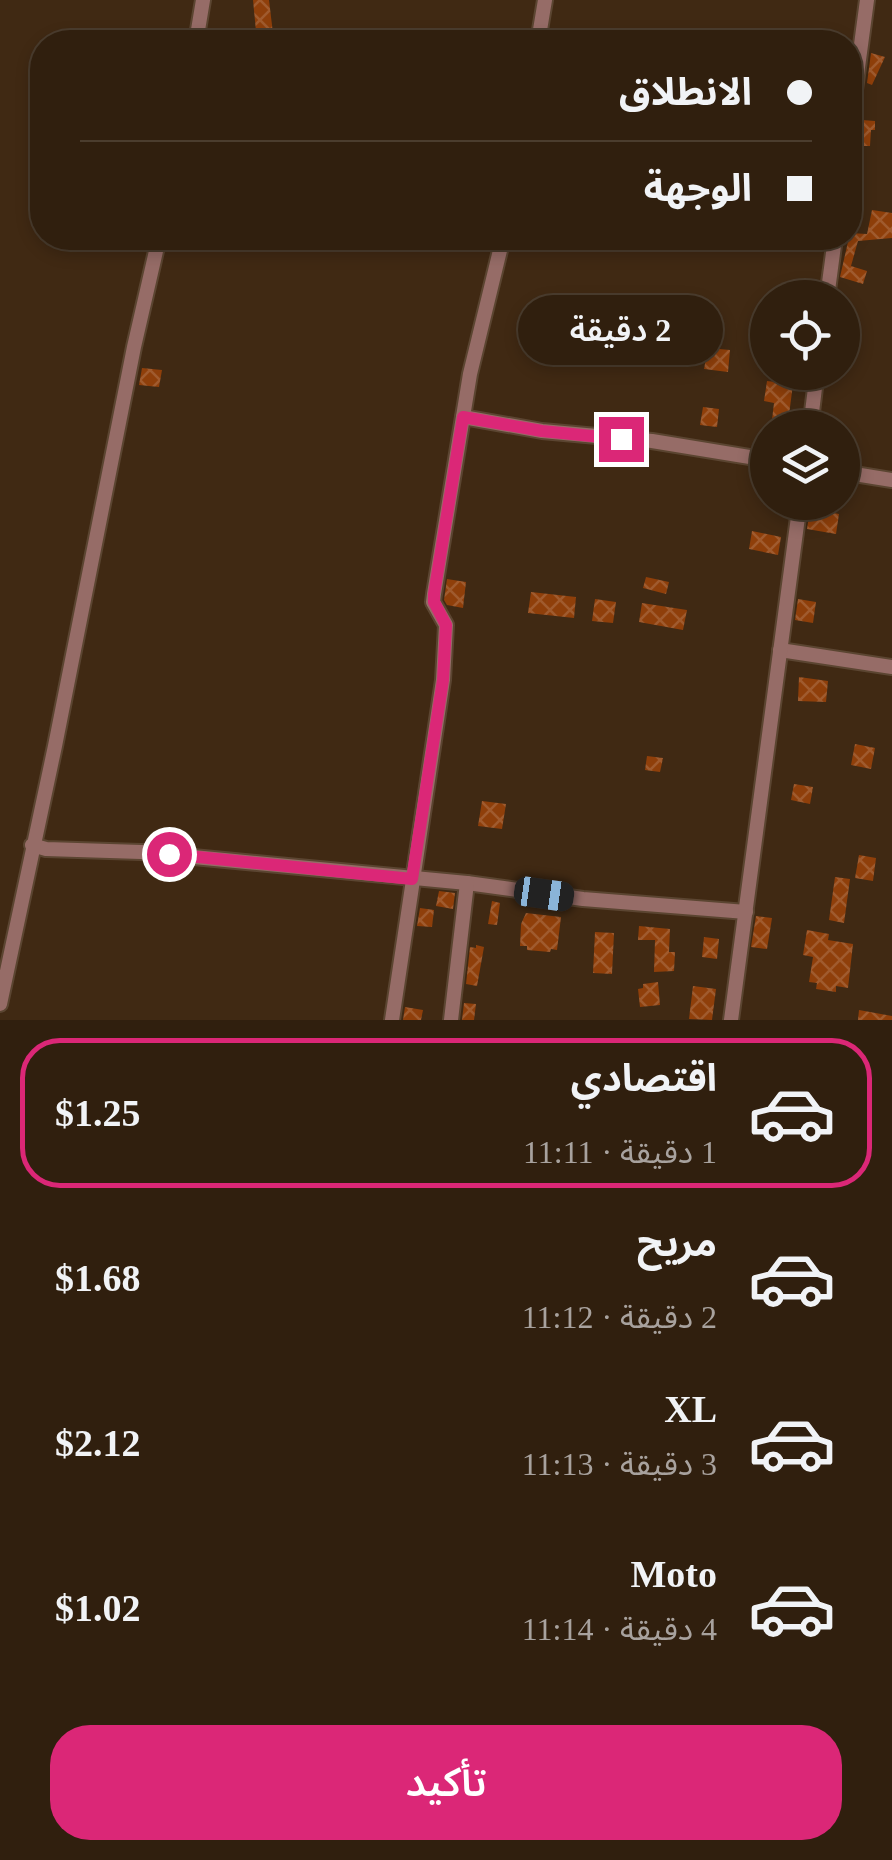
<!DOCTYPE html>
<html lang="ar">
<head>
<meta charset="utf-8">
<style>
  :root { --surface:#301f0e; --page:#382717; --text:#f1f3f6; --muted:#a8a29e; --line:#4b3d2e; --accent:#db2777 }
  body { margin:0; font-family:"Times New Roman","Noto Sans Arabic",serif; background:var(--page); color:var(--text); direction:rtl; height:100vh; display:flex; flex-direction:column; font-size:38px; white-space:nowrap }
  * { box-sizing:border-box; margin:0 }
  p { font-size:32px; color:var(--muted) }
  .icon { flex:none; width:55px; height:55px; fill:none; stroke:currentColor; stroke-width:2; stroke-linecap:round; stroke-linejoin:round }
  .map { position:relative; height:1020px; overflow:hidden; direction:ltr }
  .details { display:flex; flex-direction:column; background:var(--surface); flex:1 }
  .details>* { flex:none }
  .hud { position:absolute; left:30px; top:30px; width:832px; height:220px; border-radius:40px; box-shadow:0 5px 15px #0003,0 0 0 2px var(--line); direction:rtl; display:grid; align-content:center; height:220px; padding:0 50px; background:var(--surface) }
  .buttons { position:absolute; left:750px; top:280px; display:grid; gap:20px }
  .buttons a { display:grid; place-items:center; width:110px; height:110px; border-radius:50%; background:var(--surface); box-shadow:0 5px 15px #0003,0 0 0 2px var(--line); font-size:50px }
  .end { position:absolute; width:45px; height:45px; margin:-22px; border:12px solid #db2777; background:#fff; box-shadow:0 0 0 5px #fff }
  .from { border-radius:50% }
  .bubble { position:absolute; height:70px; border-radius:35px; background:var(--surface); box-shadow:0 5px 15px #0003,0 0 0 2px var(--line); font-size:32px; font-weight:600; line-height:70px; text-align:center; direction:rtl }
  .car { position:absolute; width:30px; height:60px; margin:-30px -15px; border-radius:12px; box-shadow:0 0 8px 2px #0007; background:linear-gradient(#222 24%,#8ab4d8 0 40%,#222 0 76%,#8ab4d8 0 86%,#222 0) }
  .hud b { display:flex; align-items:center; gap:35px; height:95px; font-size:38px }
  .hud b+b { border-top:2px solid var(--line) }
  .hud i { width:25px; height:25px; background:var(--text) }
  ul { padding:18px 0 0; list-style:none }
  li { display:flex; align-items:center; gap:30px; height:150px; margin:0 20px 15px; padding:0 30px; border:5px solid transparent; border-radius:40px }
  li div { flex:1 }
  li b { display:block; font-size:38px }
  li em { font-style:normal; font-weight:600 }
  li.current { border-color:var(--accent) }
  li>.icon { width:90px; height:90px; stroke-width:1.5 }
  .button { display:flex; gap:20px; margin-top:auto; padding:20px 50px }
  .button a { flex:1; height:115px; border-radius:40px; background:var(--accent); color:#fff; font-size:40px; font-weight:600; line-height:115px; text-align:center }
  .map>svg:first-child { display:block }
  .building { fill:url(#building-cross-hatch) }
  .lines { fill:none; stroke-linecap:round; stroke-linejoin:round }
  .minor-casing { stroke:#5b4531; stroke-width:18 }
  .minor { stroke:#966c67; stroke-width:14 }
  .route { stroke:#db2777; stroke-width:12 }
</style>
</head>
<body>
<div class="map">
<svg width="892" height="1020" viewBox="0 0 892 1020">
  <defs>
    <pattern id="building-cross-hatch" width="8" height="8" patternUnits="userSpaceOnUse" patternTransform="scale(2.5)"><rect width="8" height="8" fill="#8f3f0a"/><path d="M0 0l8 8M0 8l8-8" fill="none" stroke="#a05b2e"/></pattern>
  </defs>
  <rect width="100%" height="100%" fill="#402913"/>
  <!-- building -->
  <g class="building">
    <path d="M253,0H269L274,42H257Z"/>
    <path d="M871,53L885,57L872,85L867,83Z"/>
    <path d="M862,120L875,121V130H871L870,146H856Z"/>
    <path d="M872,210L892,213V238L858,241L851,266L867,271L863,284L840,277L850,233L867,234Z"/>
    <path d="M683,306L707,309L704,333L680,330Z"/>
    <path d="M708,348L730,350L728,372L704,369Z"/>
    <path d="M142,368L162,370L159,387L139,385Z"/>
    <path d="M767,381L793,384L789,415L796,416L794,428H771L774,403L764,401Z"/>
    <path d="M703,407L719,409L717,427L700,425Z"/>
    <path d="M811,502H835L834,513L839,514L836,534L807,529Z"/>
    <path d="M752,531L781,537L778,555L749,549Z"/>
    <path d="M646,577L669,582L666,594L643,588Z"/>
    <path d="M447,579L466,582L463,608L447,605L444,600Z"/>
    <path d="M531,592L576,597L574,618L528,613Z"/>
    <path d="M595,599L616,602L613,623L592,621Z"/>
    <path d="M798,599L816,602L813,623L795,620Z"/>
    <path d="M642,603L687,610L683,630L639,622Z"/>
    <path d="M799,677L828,681L826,702L798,701Z"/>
    <path d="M855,744L875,748L871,769L851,765Z"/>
    <path d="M647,756L663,758L660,772L645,770Z"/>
    <path d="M794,784L813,787L810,804L791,800Z"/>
    <path d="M482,801L506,804L502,829L478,826Z"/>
    <path d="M859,855L876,858L873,881L855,878Z"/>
    <path d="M835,877L850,879L844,923L829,920Z"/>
    <path d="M439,891L455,893L453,909L436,906Z"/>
    <path d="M492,901L500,903L497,925L488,924Z"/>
    <path d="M420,908L434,910L432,927L417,926Z"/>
    <path d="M526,913L561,917L557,950L551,949L550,952L527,950V946H520L521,924Z"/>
    <path d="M756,916L772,918L767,949L751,947Z"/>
    <path d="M639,926L670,929L669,952H675L674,971L654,972L655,940H638Z"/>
    <path d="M807,930L829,934L828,940L853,944L848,988L836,986V992L816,989L817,983L809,982L813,957L803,955Z"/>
    <path d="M595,932L614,933L612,974L593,973Z"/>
    <path d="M704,937L719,939L717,959L702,957Z"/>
    <path d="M476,945L484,947L477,986L466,984L470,947L476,948Z"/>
    <path d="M658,982L660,1005L640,1007L638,989L643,988V984Z"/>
    <path d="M693,986L716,989L712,1020L689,1019Z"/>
    <path d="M464,1003L476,1004L474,1020H462Z"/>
    <path d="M405,1007L423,1010L421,1020H403Z"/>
    <path d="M859,1010L892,1016V1020H858Z"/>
  </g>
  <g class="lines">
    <defs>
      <g id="minor">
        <path d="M196,42L203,0"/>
        <path d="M538,42L545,0"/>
        <path d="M850,127L867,0"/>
        <path d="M827,298L835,238"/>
        <path d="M463,417L542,431L652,441L768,460"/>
        <path d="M810,428L817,372"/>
        <path d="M842,472L892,480"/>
        <path d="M780,650L892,667"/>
        <path d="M32,845L46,849L141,852L467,883L583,899L746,912"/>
        <path d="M0,1004L55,746L134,347L159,238"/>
        <path d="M392,1020L443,680L446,625L433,602L434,594L470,374L503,238"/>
        <path d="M451,1020L467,883"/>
        <path d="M731,1020L800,502"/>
      </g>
    </defs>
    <!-- minor casing -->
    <use href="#minor" class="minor-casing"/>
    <!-- minor -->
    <use href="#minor" class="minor"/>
  </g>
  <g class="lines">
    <!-- route -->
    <path class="route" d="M169,854L412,879L443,680L446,625L434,602V594L463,417L542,431L621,439"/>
  </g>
</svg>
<div class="buttons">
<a><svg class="icon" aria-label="locate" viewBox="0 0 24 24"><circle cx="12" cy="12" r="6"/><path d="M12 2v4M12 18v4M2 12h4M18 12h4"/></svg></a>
<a><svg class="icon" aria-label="layers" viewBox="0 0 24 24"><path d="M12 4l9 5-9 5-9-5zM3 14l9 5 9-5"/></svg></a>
</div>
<i class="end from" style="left:169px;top:854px"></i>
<i class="end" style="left:621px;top:439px"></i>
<div class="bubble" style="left:518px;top:295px;width:205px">2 دقيقة</div>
<i class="car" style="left:544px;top:894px;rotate:98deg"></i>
<div class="hud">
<b><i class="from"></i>الانطلاق</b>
<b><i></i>الوجهة</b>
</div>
</div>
<section class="details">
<ul>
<li class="current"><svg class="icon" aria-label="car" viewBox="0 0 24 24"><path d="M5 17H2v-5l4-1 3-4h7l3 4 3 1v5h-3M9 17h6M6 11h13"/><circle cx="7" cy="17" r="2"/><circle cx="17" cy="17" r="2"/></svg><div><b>اقتصادي</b><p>1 دقيقة · 11:11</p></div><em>$1.25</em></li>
<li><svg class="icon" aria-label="car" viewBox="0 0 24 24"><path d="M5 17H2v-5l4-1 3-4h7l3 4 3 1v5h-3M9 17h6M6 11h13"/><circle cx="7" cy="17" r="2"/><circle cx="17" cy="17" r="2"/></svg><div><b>مريح</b><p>2 دقيقة · 11:12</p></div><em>$1.68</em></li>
<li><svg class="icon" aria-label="car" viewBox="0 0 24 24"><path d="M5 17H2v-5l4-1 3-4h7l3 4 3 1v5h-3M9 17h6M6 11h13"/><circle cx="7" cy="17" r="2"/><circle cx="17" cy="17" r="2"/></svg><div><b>XL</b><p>3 دقيقة · 11:13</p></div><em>$2.12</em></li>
<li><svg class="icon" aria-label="car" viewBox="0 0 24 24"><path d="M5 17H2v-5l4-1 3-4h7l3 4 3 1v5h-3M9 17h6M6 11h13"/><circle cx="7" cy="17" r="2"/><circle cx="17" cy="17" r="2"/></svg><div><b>Moto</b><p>4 دقيقة · 11:14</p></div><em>$1.02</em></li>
</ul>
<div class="button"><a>تأكيد</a></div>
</section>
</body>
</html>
